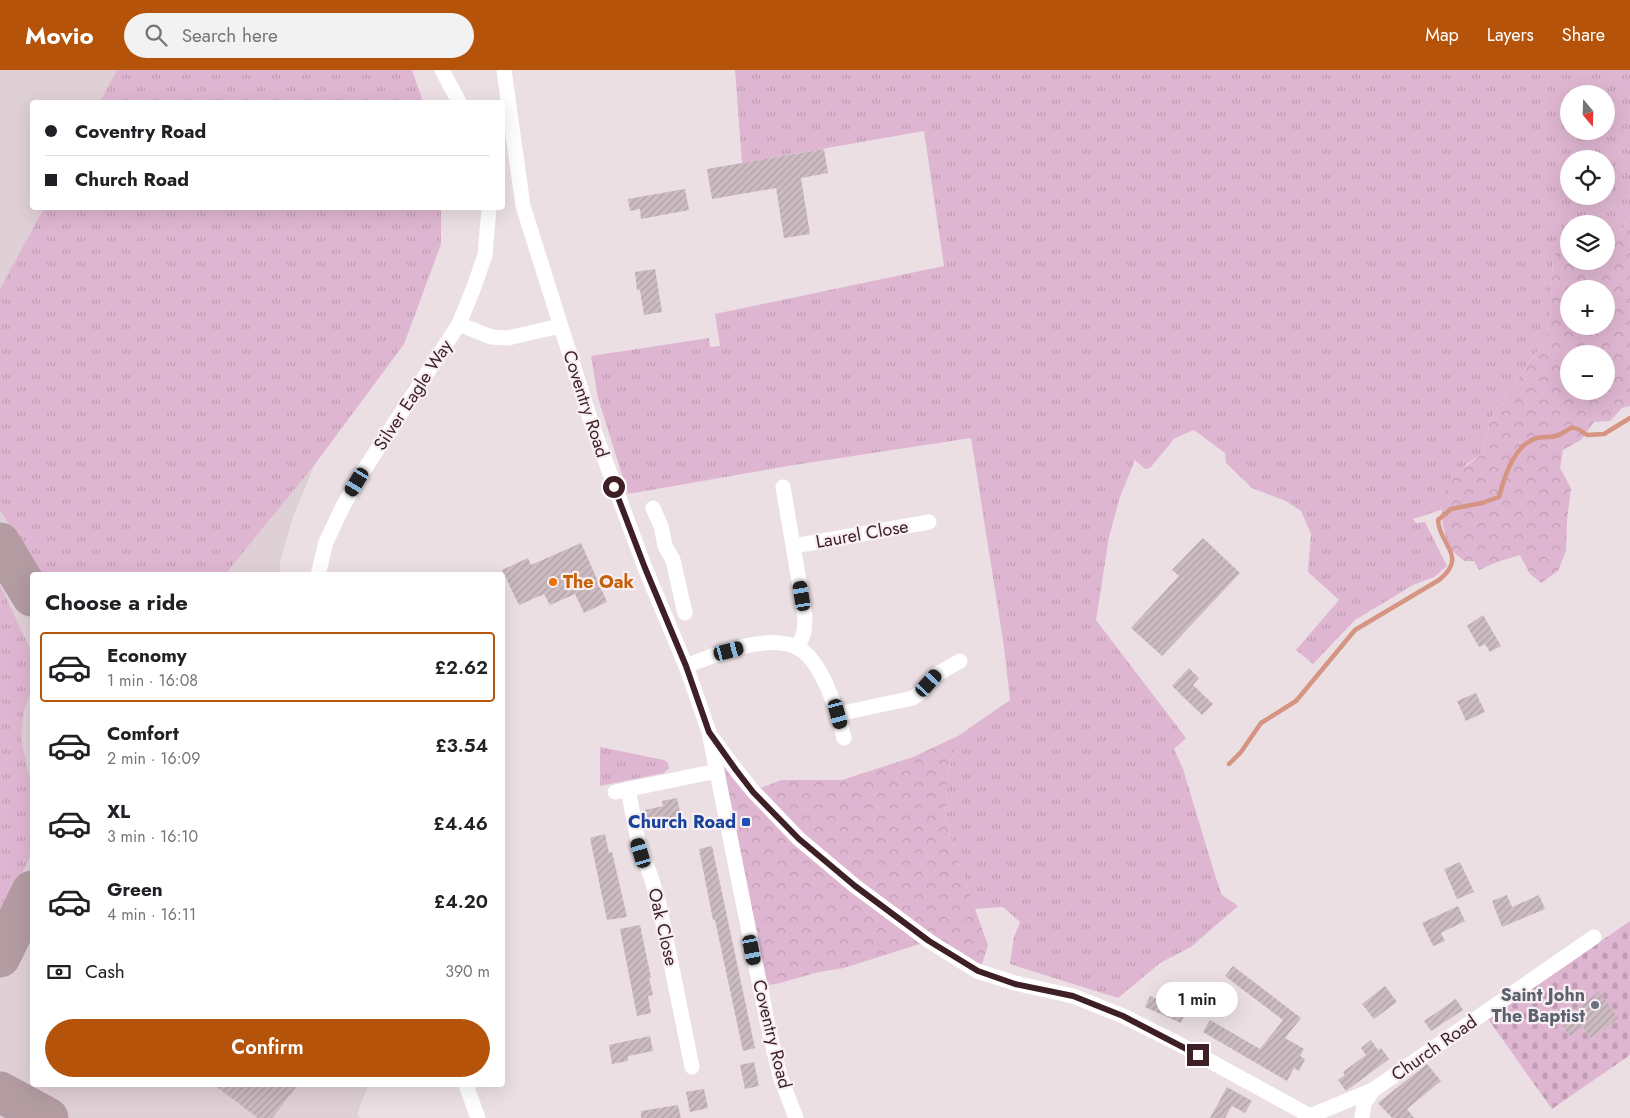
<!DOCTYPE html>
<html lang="en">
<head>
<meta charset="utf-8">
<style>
  :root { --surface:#fff; --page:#f2f2f2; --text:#202124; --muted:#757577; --line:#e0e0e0; --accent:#b45309 }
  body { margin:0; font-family:Jost,sans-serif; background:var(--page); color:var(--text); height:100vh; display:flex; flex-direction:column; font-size:19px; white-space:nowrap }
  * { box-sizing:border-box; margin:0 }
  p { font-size:16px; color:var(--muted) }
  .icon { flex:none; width:28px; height:28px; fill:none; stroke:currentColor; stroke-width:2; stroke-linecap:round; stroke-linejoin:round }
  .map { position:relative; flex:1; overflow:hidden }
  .drawer { position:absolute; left:30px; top:502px; width:475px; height:515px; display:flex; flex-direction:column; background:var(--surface); border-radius:5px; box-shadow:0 5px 20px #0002 }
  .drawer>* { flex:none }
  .guide { position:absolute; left:30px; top:30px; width:475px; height:110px; border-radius:5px; box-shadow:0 5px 20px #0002; display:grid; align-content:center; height:110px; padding:0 15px; background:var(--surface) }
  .needle { width:32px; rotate:161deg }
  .fabs { position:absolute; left:1560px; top:15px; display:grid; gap:10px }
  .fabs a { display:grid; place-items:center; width:55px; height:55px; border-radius:50%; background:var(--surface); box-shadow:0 5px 20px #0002; font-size:25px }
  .end { position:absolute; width:22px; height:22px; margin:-11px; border:6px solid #3d1f25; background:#fff; box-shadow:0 0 0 2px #fff }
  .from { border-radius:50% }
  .bubble { position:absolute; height:35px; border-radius:18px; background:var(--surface); box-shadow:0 5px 20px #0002; font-size:16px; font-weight:600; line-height:35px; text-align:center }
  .car { position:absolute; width:15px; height:30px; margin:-15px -8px; border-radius:6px; box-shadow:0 0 4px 1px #0007; background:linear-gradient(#222 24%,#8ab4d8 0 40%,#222 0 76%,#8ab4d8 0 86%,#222 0) }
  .guide b { display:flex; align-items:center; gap:18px; height:48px; font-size:19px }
  .guide b+b { border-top:1px solid var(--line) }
  .guide i { width:12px; height:12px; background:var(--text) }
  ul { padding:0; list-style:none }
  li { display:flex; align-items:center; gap:15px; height:70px; margin:0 10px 8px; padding:0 5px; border:2px solid transparent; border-radius:5px }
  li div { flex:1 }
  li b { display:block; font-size:19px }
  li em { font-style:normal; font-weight:600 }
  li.current { border-color:var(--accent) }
  li>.icon { width:45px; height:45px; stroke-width:1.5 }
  h2 { padding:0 15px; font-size:22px; line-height:60px }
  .pay { display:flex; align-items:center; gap:12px; height:55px; padding:0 15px; font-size:19px }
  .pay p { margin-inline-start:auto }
  .cta { display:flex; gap:10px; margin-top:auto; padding:10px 15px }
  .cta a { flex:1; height:58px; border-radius:30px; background:var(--accent); color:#fff; font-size:20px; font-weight:600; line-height:58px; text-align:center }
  header { display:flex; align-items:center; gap:30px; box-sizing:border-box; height:70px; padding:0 25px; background:var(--accent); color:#fff }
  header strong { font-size:24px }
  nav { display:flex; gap:28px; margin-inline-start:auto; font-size:18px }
  .search { width:350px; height:45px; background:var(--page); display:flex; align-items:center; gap:12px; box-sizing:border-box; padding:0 18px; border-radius:28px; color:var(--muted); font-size:19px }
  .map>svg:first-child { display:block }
  .built { fill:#dfd0d5 }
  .grass { fill:url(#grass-tufts); fill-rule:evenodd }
  .forest { fill:url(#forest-crowns); fill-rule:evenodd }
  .cemetery { fill:url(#cemetery-stones) }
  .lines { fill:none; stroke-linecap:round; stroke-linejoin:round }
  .stream { stroke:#d59582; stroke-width:4.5 }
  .taxiway { stroke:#b29ca2; stroke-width:41 }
  .building { fill:url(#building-hatch) }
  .minor { stroke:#fff; stroke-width:15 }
  .route { stroke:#3d1f25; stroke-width:6 }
  .food-dot { fill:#e8710a; stroke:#f8eff3; stroke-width:2 }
  .transit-dot { fill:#1a4fb4; stroke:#f8eff3; stroke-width:2 }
  .worship-dot { fill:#6b7280; stroke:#f8eff3; stroke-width:2 }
  .labels { text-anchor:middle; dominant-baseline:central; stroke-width:4.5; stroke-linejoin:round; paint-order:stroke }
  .street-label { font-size:18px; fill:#3d1f25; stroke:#f8eff3 }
  .food-label { font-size:18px; font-weight:bold; fill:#c56008; stroke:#f8eff3; text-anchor:start }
  .transit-label { font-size:18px; font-weight:bold; fill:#164399; stroke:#f8eff3; text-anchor:end }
  .worship-label { font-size:18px; font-weight:bold; fill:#5b616d; stroke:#f8eff3; text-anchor:end }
</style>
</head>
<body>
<header>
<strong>Movio</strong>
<div class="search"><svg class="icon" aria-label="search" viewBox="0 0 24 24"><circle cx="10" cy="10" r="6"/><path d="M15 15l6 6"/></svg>Search here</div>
<nav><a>Map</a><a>Layers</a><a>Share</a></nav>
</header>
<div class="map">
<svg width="1630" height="1048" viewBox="0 0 1630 1048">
  <defs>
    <pattern id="grass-tufts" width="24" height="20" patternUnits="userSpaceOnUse" patternTransform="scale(1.25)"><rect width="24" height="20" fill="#dfb6d1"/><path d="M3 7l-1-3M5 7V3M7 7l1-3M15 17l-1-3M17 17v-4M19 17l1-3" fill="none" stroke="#c09cb3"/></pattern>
    <pattern id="forest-crowns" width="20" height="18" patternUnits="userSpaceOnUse" patternTransform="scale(1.25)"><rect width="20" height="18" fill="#dfb6d1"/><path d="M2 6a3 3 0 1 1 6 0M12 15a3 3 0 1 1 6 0" fill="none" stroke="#c09cb3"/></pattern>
    <pattern id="cemetery-stones" width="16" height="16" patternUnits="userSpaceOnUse" patternTransform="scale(1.25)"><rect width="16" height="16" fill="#dfb6d1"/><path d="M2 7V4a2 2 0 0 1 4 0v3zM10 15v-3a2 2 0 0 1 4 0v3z" fill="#c09cb3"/></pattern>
    <pattern id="building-hatch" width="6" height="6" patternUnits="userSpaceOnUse" patternTransform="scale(1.25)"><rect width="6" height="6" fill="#ccbbc1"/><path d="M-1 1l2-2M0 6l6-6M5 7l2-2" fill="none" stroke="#b0a0a6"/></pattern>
  </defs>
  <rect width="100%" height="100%" fill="#ebdfe4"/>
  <!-- built -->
  <path class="built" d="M0,0H412L423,32H32V138H441V174L404,274L315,394L293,447L280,492V505H32V1015H369L367,1018L357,1044L360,1048H0Z"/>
  <!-- grass -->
  <g class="grass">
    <path d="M117,0H412L423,32H100Z"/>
    <path d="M735,0H1630V146L1617,169H1606V154H1569V167L1553,187L1550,246L1546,268L1490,350L1483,384L1468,393L1446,419L1441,440L1413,449L1416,453L1425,452L1447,496L1434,507L1413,515L1355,550L1313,594L1296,580L1339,530L1308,502L1311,464L1301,441L1286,431L1252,418L1226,393L1225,383L1194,360L1175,368L1150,398L1145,399L1135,390L1120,427L1109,467L1096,550L1186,668L1174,679L1183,699L1215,805L1222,825L1238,836L1191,877L1160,893L1118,928L1010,894L1014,867L1020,852L1003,837L975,839L956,786L945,745L949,699L958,666L1010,630L1004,577L971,368L794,395L628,424L598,328L591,286L709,268L710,277L720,276L715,244L944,196L924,61L742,93ZM1569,24H1606V61H1569ZM1569,89H1606V126H1569Z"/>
    <path d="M44,138H441V174L404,274L315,394L227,502L222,505H41L0,440V219Z"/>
    <path d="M0,515L32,583V618L24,640L21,668L28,703L32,709V783L0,848Z"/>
    <path d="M600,677L664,690L668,693L669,698L664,703L600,716Z"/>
  </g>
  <!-- forest -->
  <g class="forest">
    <path d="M1630,146V336L1622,338L1610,351L1594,352L1581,370L1563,380L1560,398L1571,418L1567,451L1566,481L1558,501L1541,513L1530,504L1520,485L1497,492L1479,500L1474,491H1464C1460,487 1455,484 1452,480C1442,464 1438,436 1446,419C1454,405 1470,392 1483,384L1490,350L1546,268L1550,246L1553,187L1568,167L1569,191H1606V169H1617ZM1569,219H1606V256H1569ZM1569,284H1606V321H1569Z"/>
    <path d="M709,662L753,721L781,710H842L913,687L958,666L949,699L945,745L956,786L988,875L982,894L977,901L929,871L844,898L819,902L776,914L760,916Z"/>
  </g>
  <!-- cemetery -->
  <path class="cemetery" d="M1630,851V985L1552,1039L1488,949Z"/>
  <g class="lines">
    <!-- stream -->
    <path class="stream" d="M1229,694L1241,682L1261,653L1296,631L1355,560L1439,510C1469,486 1439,475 1438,450L1451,439L1482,433L1499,427C1504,408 1514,374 1537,368C1543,366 1549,368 1556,366C1571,361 1569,351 1587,365L1604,364L1630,348"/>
    <!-- taxiway -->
    <g class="taxiway">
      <path d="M0,473L32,526"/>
      <path d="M0,887L32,821"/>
      <path d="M0,1022L48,1048"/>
    </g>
  </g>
  <!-- building -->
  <g class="building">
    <path d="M824,79L828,103L801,108L810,164L784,168L776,118L712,129L707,99Z"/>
    <path d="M685,119L689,140L641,149L640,139L630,141L628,129Z"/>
    <path d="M655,199L662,242L644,245L640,220H637L635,202Z"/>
    <path d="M1203,468L1240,503L1162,586L1131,558L1179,506L1172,500Z"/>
    <path d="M581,473L607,532L584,543L575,524L550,535L544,524L519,535L502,500L528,488L531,495Z"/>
    <path d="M1483,545L1501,576L1490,582L1485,574L1479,577L1467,556Z"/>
    <path d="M1189,598L1199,608L1193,615L1213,634L1202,645L1172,616Z"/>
    <path d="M1476,623L1485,642L1466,651L1457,631Z"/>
    <path d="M677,728L681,747L647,753L645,740L663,736L662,731Z"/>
    <path d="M605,764L609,783L612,782L627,847L607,850L590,768Z"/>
    <path d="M712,776L755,978L743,981L715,850H713L699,779Z"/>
    <path d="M1460,792L1474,822L1457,829L1444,799Z"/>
    <path d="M1507,825L1512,837L1539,825L1545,839L1502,857L1492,831Z"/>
    <path d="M1458,836L1465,851L1441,863L1445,871L1433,876L1422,853Z"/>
    <path d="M640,855L651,908H649L653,925L648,926L651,943L637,946L620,859Z"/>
    <path d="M1233,896L1301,948L1285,968L1304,979L1300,986L1305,989L1299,1001L1294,998L1287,1011L1203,962L1210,950L1260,979L1283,950L1225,906Z"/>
    <path d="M1385,916L1397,932L1374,949L1362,934Z"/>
    <path d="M1599,922L1618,948L1591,968L1583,957L1570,966L1559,951Z"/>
    <path d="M1150,926L1186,941L1181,953L1145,937Z"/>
    <path d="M1456,929L1463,940L1431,961L1424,951Z"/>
    <path d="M650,966L653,981L628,986V991L612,994L609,975Z"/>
    <path d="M1371,970L1378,980L1381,978L1389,989L1346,1021L1338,1010L1345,1005L1343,1002L1366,985L1361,978Z"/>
    <path d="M754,992L759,1016L745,1019L740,995Z"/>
    <path d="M1427,994L1441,1011L1407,1039L1414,1048H1392L1378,1033Z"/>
    <path d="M214,1015H298L272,1048H258Z"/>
    <path d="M1227,1017L1252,1031L1245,1043L1232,1036L1225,1048H1210Z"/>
    <path d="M704,1019L708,1038L690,1042L686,1022Z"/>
    <path d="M678,1035L681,1048H641V1041Z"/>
  </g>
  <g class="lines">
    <!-- minor -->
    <g class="minor">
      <path d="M442,0L459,32"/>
      <path d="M504,0L523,136L592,355L645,498L686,596L709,662L768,956L780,1006L796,1048"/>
      <path d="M459,254L491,267L508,268L560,256"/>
      <path d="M783,417L805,546L804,562L798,578"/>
      <path d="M653,438L661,456L665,476L673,490L685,543"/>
      <path d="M794,476L929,452"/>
      <path d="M318,505L326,472L343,436L364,400L459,254L474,217L485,185L489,138"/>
      <path d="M686,596C715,585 768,562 798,578C822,590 838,643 844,668"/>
      <path d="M838,644L913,628L921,622L937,604L960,591"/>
      <path d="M713,669L736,700L753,721L799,769L855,816L929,871L977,901L1015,913L1073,926L1123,946L1175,972L1314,1048"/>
      <path d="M628,719L638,771L652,810L659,834L692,997"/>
      <path d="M615,722L717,701"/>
      <path d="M466,1015L478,1048"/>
      <path d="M1310,1046L1373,1020L1594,867"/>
      <path d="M1362,1048L1364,1034L1373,1020"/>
    </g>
  </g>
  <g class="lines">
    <!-- route -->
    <path class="route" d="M614,417L645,498L686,596L709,662L736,700L753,722L799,769L855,816L929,871L978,901L1015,914L1073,926L1123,946L1198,985"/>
  </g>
  <!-- markers -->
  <circle class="food-dot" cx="553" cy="512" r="5"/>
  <rect class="transit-dot" x="741" y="747" width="10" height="10" rx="2.5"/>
  <circle class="worship-dot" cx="1595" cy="935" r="5"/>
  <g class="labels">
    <!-- street labels -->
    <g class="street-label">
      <text transform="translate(413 325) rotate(-57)">Silver Eagle Way</text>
      <text transform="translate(586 334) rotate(72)">Coventry Road</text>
      <text transform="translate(862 464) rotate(-10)">Laurel Close</text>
      <text transform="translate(663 857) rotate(77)">Oak Close</text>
      <text transform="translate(772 964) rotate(76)">Coventry Road</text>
      <text transform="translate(1434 978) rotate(-35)">Church Road</text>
    </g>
    <!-- food labels -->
    <g class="food-label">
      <text x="563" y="512">The Oak</text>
    </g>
    <!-- transit labels -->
    <g class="transit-label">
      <text x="736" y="752">Church Road</text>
    </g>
    <!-- worship labels -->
    <g class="worship-label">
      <text x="1585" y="925">Saint John<tspan x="1585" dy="21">The Baptist</tspan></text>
    </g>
  </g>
</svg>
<div class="fabs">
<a><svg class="needle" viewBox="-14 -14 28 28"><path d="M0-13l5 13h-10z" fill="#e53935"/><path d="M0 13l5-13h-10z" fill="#757577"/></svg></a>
<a><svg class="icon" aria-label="locate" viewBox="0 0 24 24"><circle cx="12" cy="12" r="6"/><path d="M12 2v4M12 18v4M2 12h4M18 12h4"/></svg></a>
<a><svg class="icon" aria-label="layers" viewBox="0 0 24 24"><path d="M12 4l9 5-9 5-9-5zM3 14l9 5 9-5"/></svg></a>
<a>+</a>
<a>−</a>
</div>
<i class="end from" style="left:614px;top:417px"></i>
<i class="end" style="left:1198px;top:985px"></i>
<div class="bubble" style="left:1156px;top:912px;width:82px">1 min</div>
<i class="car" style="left:357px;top:412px;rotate:211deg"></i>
<i class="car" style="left:802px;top:526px;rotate:351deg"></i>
<i class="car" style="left:729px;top:581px;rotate:75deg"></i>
<i class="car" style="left:929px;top:613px;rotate:42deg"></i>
<i class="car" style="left:838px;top:644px;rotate:165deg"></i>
<i class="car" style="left:641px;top:783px;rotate:343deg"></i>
<i class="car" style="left:752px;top:880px;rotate:169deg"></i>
<div class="guide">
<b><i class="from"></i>Coventry Road</b>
<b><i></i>Church Road</b>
</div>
<section class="drawer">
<h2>Choose a ride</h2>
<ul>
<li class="current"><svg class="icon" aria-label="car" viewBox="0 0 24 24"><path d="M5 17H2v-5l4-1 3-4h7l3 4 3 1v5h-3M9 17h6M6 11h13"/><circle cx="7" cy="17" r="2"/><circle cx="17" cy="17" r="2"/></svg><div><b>Economy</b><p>1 min · 16:08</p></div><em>£2.62</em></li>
<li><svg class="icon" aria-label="car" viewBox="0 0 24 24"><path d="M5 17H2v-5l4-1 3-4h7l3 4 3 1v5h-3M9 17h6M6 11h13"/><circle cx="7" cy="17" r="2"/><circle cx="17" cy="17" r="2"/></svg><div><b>Comfort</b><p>2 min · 16:09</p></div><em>£3.54</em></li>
<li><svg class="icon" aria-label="car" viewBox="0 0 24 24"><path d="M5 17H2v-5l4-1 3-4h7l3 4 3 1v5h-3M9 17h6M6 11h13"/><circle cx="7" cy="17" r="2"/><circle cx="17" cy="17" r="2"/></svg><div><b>XL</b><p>3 min · 16:10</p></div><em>£4.46</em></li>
<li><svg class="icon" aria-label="car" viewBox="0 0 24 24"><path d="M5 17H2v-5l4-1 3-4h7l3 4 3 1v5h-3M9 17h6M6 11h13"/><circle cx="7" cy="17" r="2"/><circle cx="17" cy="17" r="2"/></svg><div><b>Green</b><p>4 min · 16:11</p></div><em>£4.20</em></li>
</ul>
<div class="pay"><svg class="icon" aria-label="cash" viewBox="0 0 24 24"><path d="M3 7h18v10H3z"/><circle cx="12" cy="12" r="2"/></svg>Cash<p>390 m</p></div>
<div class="cta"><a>Confirm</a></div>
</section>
</div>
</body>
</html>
